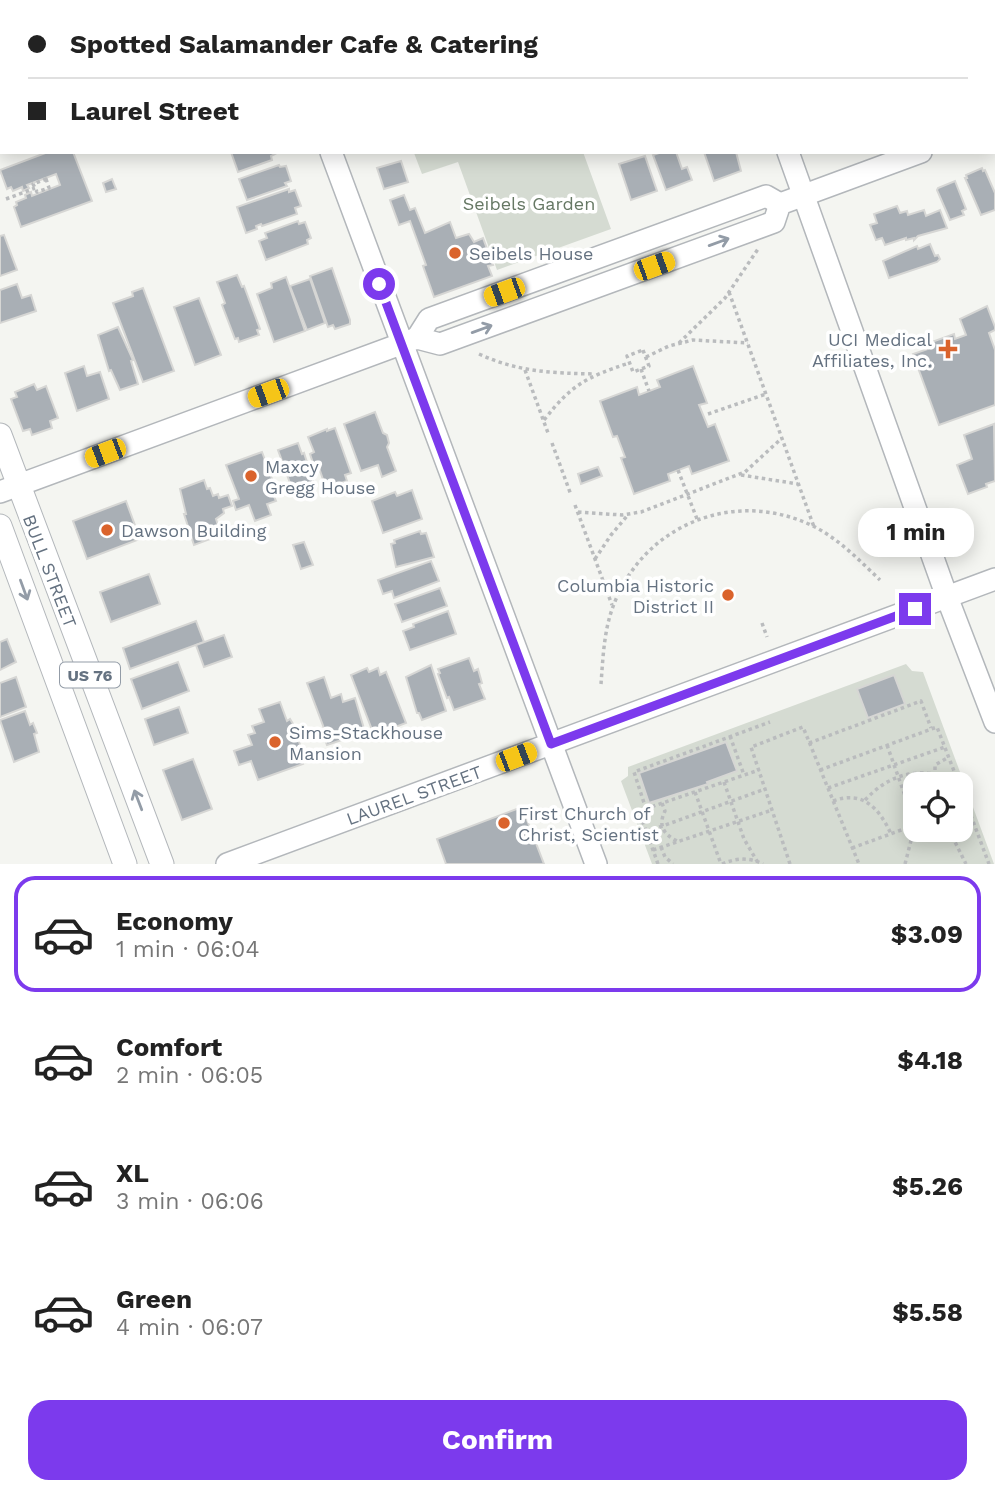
<!DOCTYPE html>
<html lang="en">
<head>
<meta charset="utf-8">
<style>
  :root { --surface:#fff; --page:#f2f2f2; --text:#222; --muted:#767676; --line:#e0e0e0; --accent:#7c3aed }
  body { margin:0; font-family:"Work Sans",sans-serif; background:var(--page); color:var(--text); height:100vh; display:flex; flex-direction:column; font-size:26px; white-space:nowrap }
  * { box-sizing:border-box; margin:0 }
  p { font-size:23px; color:var(--muted) }
  .icon { flex:none; width:38px; height:38px; fill:none; stroke:currentColor; stroke-width:2; stroke-linecap:round; stroke-linejoin:round }
  .map { position:relative; height:864px; overflow:hidden }
  .drawer { display:flex; flex-direction:column; background:var(--surface); flex:1 }
  .drawer>* { flex:none }
  .banner { position:absolute; left:0px; top:0px; width:996px; height:154px; box-shadow:0 4px 18px #0003; display:grid; align-content:center; height:154px; padding:0 28px; background:var(--surface) }
  .fabs { position:absolute; left:903px; top:772px; display:grid; gap:14px }
  .fabs a { display:grid; place-items:center; width:70px; height:70px; border-radius:14px; background:var(--surface); box-shadow:0 4px 18px #0003; font-size:35px }
  .end { position:absolute; width:32px; height:32px; margin:-16px; border:9px solid #7c3aed; background:#fff; box-shadow:0 0 0 4px #fff }
  .from { border-radius:50% }
  .bubble { position:absolute; height:49px; border-radius:21px; background:var(--surface); box-shadow:0 4px 18px #0003; font-size:23px; font-weight:700; line-height:49px; text-align:center }
  .car { position:absolute; width:21px; height:42px; margin:-21px -10px; border-radius:9px; box-shadow:0 0 5px 2px #0007; background:linear-gradient(#f5c518 24%,#345 0 40%,#f5c518 0 76%,#345 0 86%,#f5c518 0) }
  .banner b { display:flex; align-items:center; gap:24px; height:66px; font-size:26px }
  .banner b+b { border-top:2px solid var(--line) }
  .banner i { width:18px; height:18px; background:var(--text) }
  ul { padding:12px 0 0; list-style:none }
  li { display:flex; align-items:center; gap:21px; height:116px; margin:0 14px 10px; padding:0 14px; border:4px solid transparent; border-radius:21px }
  li div { flex:1 }
  li b { display:block; font-size:26px }
  li em { font-style:normal; font-weight:700 }
  li.selected { border-color:var(--accent) }
  li>.icon { width:63px; height:63px; stroke-width:1.5 }
  .button { display:flex; gap:14px; margin-top:auto; padding:14px 28px }
  .button a { flex:1; height:80px; border-radius:21px; background:var(--accent); color:#fff; font-size:28px; font-weight:700; line-height:80px; text-align:center }
  .map>svg:first-child { display:block }
  .green { fill:#d5dbd2; fill-rule:evenodd }
  .building { fill:#a9afb5; stroke:#d6d6d4; stroke-width:2 }
  .lines { fill:none; stroke-linecap:round; stroke-linejoin:round }
  .secondary-casing { stroke:#b3b7bb; stroke-width:24 }
  .primary-casing { stroke:#b3b7bb; stroke-width:25 }
  .path { stroke:#babcbe; stroke-width:3.5; stroke-dasharray:3.5 3.5; stroke-linecap:butt }
  .secondary { stroke:#fff; stroke-width:21 }
  .primary { stroke:#fff; stroke-width:23 }
  .oneway { stroke:#939ca7 }
  .route { stroke:#7c3aed; stroke-width:9 }
  .poi-dot { fill:#da632c; stroke:#fff; stroke-width:2.5 }
  .labels { text-anchor:middle; dominant-baseline:central; stroke-width:7; stroke-linejoin:round; paint-order:stroke }
  .shield { fill:#fff; stroke:#939ca7; stroke-width:2 }
  .shield-label { font-size:16px; font-weight:bold; fill:#657281 }
  .park-label { font-size:18px; fill:#667864; stroke:#fff }
  .poi-label { font-size:18px; fill:#657281; stroke:#fff; text-anchor:start }
  .street-label { font-size:18px; fill:#657281; stroke:#fff }
</style>
</head>
<body>
<div class="map">
<svg width="995" height="864" viewBox="0 0 995 864">
  <rect width="100%" height="100%" fill="#f4f5f1"/>
  <!-- green -->
  <g class="green">
    <path d="M583,152L611,229L497,270L458,162L422,174L414,153Z"/>
    <path d="M906,664L912,671L923,672L994,864H652L621,781L628,776V767ZM915,784H961V830H915Z"/>
  </g>
  <!-- building -->
  <g class="building">
    <path d="M331,0H457V2H332Z"/>
    <path d="M638,0H682L683,2H638Z"/>
    <path d="M781,0H823L819,2Z"/>
    <path d="M48,152H73L92,201L21,227L14,207L17,205L16,202L26,198L25,195L31,192L32,196L60,185L56,174L27,185L29,188L23,191L22,187L13,191L11,187L7,189L0,170Z"/>
    <path d="M231,152H277V153L271,156L272,160L238,172Z"/>
    <path d="M662,152H676L682,169L687,167L692,180L666,190L653,155Z"/>
    <path d="M704,152H736L741,171L714,181Z"/>
    <path d="M645,156L657,191L631,200L619,164Z"/>
    <path d="M401,161L408,182L384,189L377,168Z"/>
    <path d="M279,165L280,167L286,166L291,181L285,183L287,186L247,200L239,179Z"/>
    <path d="M982,168L983,171L985,170L995,193V210L981,215L965,178H967L966,175Z"/>
    <path d="M112,179L116,189L106,192L103,183Z"/>
    <path d="M955,181L966,209L962,211L964,215L950,220L937,190L938,188Z"/>
    <path d="M289,189V192L295,190L301,206L295,208L297,214L262,226L261,224L256,226L257,229L246,233L237,207Z"/>
    <path d="M404,195L410,210L415,208L425,233L450,222L456,238L469,234L474,242L483,238L493,265L488,266L492,276L434,297L423,266L426,265L410,221L399,225L390,200Z"/>
    <path d="M897,206L900,213L907,211L908,215L924,210L926,216L940,210L947,228L918,236L914,240V238L906,240V238L885,245L882,238L876,240L870,225L877,223L874,214Z"/>
    <path d="M298,221L299,224L305,222L311,238L307,240L308,244L266,260L259,241L267,238L265,233Z"/>
    <path d="M4,235L17,270L0,276V236Z"/>
    <path d="M930,244L935,256L938,255L940,259L937,262L889,278L883,261L917,246L918,249Z"/>
    <path d="M332,268L350,320V324L335,329L333,325L328,327L310,276Z"/>
    <path d="M237,275L242,287L244,286L260,329L257,330L259,335L239,342L238,338L235,339L222,305L225,303L217,282Z"/>
    <path d="M286,277L305,331L274,342L257,294L272,288L271,283Z"/>
    <path d="M310,279L325,323L307,330L290,286Z"/>
    <path d="M17,284L22,298L31,295L36,311L0,323V290Z"/>
    <path d="M143,288L174,371L143,382L113,303L133,296L132,292Z"/>
    <path d="M199,298L221,355L195,365L174,307Z"/>
    <path d="M987,306L995,327V330L989,333L995,350V405L939,425L913,354L928,349L926,344L954,334L955,339L966,335L960,319Z"/>
    <path d="M118,327L133,360L131,361L138,384L120,390L111,370L109,371L98,335Z"/>
    <path d="M84,366L87,376L100,372L109,399L77,411L65,373Z"/>
    <path d="M693,366L707,403L699,405L708,427L715,424L729,461L692,474L689,466L668,474L670,481L634,494L621,458L625,457L617,436L613,437L600,401L637,387L639,395L660,387L657,380Z"/>
    <path d="M34,384L37,390L46,386L58,418L50,421L52,428L32,435L30,429L23,431L11,399L17,397L15,392Z"/>
    <path d="M375,412L383,433L387,435L389,443L387,447L396,471L382,477L378,465L361,471L344,424Z"/>
    <path d="M994,424L995,481L986,484L987,487L968,494L957,465L972,459L964,435Z"/>
    <path d="M335,428L351,473L345,475L347,481L326,488L319,468L315,469L310,454L314,452L308,437L327,429V431Z"/>
    <path d="M298,443L302,454L304,453L315,487L294,494L278,450Z"/>
    <path d="M262,452L275,487L268,490L270,495L273,494L276,501L267,504L271,515L255,521L249,505L236,510L233,501L239,499L226,465Z"/>
    <path d="M598,467L602,476L581,484L578,474Z"/>
    <path d="M204,480L207,489L210,488L213,496L218,494L219,498L228,495L232,506L223,509L224,513L216,519L221,535L194,545L184,514H186L180,489Z"/>
    <path d="M412,490L422,519L383,533L372,501L395,492L397,496Z"/>
    <path d="M126,501L140,539L87,559L73,521Z"/>
    <path d="M420,531L421,534L426,533L434,557L396,567L391,544L395,543L394,540Z"/>
    <path d="M304,542L313,565L301,569L293,545Z"/>
    <path d="M431,561L439,581L394,598L392,591L383,594L378,580Z"/>
    <path d="M149,574L160,604L111,622L100,592Z"/>
    <path d="M440,588L447,606L402,622L395,604Z"/>
    <path d="M448,611L456,634L410,650L403,631L414,627L413,624Z"/>
    <path d="M196,621L204,642L130,669L123,648Z"/>
    <path d="M224,635L232,657L204,667L196,645Z"/>
    <path d="M7,639L16,662L0,670V642Z"/>
    <path d="M469,658L474,671L478,669L482,683L479,684L485,699L454,710L449,697L447,698L438,674L440,673L438,669Z"/>
    <path d="M178,662L189,691L142,709L131,679Z"/>
    <path d="M431,665L446,711L422,720L419,713H417L406,677Z"/>
    <path d="M367,668L369,672L378,668L380,675L386,672L406,723L374,735L351,675Z"/>
    <path d="M894,675L905,704L868,718L857,689Z"/>
    <path d="M16,677L26,707L0,717V683Z"/>
    <path d="M324,677L331,698L341,694L343,702L355,698L365,732L327,745L322,732L325,731L307,683Z"/>
    <path d="M280,702L287,721L290,719L299,734L298,739L303,753L299,755L303,764L258,780L251,761L239,765L234,751L252,745L248,735L255,733L252,726L264,722L259,709Z"/>
    <path d="M179,707L188,733L154,745L145,719Z"/>
    <path d="M25,711L30,725L33,723L37,733L34,734L39,752L14,762L0,720Z"/>
    <path d="M726,742L737,771L707,782L708,784L649,803L639,773Z"/>
    <path d="M193,759L212,809L182,820L163,770Z"/>
    <path d="M522,807L544,864H446L437,839Z"/>
  </g>
  <g class="lines">
    <defs>
      <g id="secondary">
        <path d="M274,0L275,2"/>
        <path d="M731,0L732,2"/>
        <path d="M100,2L105,0"/>
        <path d="M0,39L2,38"/>
        <path d="M994,125H995"/>
        <path d="M331,152L596,864"/>
        <path d="M788,152L947,597L995,722"/>
        <path d="M417,338L429,319L766,196L780,204"/>
        <path d="M0,492L417,338L440,344L774,222L780,204L921,152"/>
        <path d="M227,864L995,579"/>
      </g>
      <g id="primary">
        <path d="M0,435L162,864"/>
        <path d="M0,526L125,864"/>
      </g>
    </defs>
    <!-- secondary casing -->
    <use href="#secondary" class="secondary-casing"/>
    <!-- primary casing -->
    <use href="#primary" class="primary-casing"/>
    <!-- path -->
    <g class="path">
      <path d="M46,179L49,188L37,192L33,184Z"/>
      <path d="M6,199L35,188"/>
      <path d="M729,292L814,527"/>
      <path d="M679,343L725,298L758,249"/>
      <path d="M643,350L649,366L633,372L627,356Z"/>
      <path d="M479,354C518,372 552,373 595,374"/>
      <path d="M646,357L669,346L693,340L748,343"/>
      <path d="M641,369L649,391"/>
      <path d="M525,370L548,433"/>
      <path d="M708,414L766,394"/>
      <path d="M544,420C572,384 587,377 629,363"/>
      <path d="M552,443L571,495"/>
      <path d="M678,470L697,519"/>
      <path d="M741,475L798,484"/>
      <path d="M575,505L612,605"/>
      <path d="M578,512L622,515L641,512L745,472L782,438"/>
      <path d="M595,559L611,535L627,516"/>
      <path d="M762,623L767,637"/>
      <path d="M601,684C603,657 604,629 614,604C645,524 735,488 813,526C839,539 859,560 880,580"/>
      <path d="M730,736L744,775"/>
      <path d="M809,743L921,701L931,728"/>
      <path d="M887,745L915,824"/>
      <path d="M820,770L937,727L959,784"/>
      <path d="M724,782L744,839L757,861"/>
      <path d="M935,784V765L949,757"/>
      <path d="M828,788L945,747"/>
      <path d="M961,789L989,864"/>
      <path d="M695,792L721,864"/>
      <path d="M865,800C885,779 906,770 934,774"/>
      <path d="M833,801C863,790 879,808 891,834"/>
      <path d="M662,803L665,811C658,825 663,834 677,841"/>
      <path d="M646,809L634,772L770,722"/>
      <path d="M949,830L966,864"/>
      <path d="M646,832L765,789"/>
      <path d="M661,847L665,857L673,864"/>
      <path d="M852,848L915,825"/>
      <path d="M653,850L772,810"/>
      <path d="M658,864L639,811L759,770"/>
      <path d="M722,864C736,858 749,857 763,864"/>
      <path d="M790,864L751,747L803,727L859,864"/>
      <path d="M905,864L915,825"/>
    </g>
    <!-- secondary -->
    <use href="#secondary" class="secondary"/>
    <!-- primary -->
    <use href="#primary" class="primary"/>
  </g>
  <!-- one-way arrows -->
  <defs><path id="oneway-shaft" d="M-6 0H5M1.5-3L5.5 0L1.5 3" fill="none" stroke-width="1.6" stroke-linecap="round" stroke-linejoin="round" transform="scale(1.75)"/></defs>
  <g class="oneway">
    <use href="#oneway-shaft" transform="translate(719 242) rotate(-20)"/>
    <use href="#oneway-shaft" transform="translate(482 329) rotate(-20)"/>
    <use href="#oneway-shaft" transform="translate(24 590) rotate(70)"/>
    <use href="#oneway-shaft" transform="translate(138 800) rotate(-111)"/>
  </g>
  <g class="lines">
    <!-- route -->
    <path class="route" d="M379,284L551,744L915,609"/>
  </g>
  <!-- markers -->
  <g class="poi-dot">
    <circle cx="455" cy="253" r="7"/>
    <path d="M944.5 338.5h7v7h7v7h-7v7h-7v-7h-7v-7h7z"/>
    <circle cx="251" cy="476" r="7"/>
    <circle cx="107" cy="530" r="7"/>
    <circle cx="728" cy="595" r="7"/>
    <circle cx="275" cy="742" r="7"/>
    <circle cx="504" cy="823" r="7"/>
  </g>
  <g class="labels">
    <!-- shield labels -->
    <rect class="shield" x="60" y="662.5" width="60" height="25" rx="5"/>
    <g class="shield-label">
      <text x="90" y="675">US 76</text>
    </g>
    <!-- park labels -->
    <g class="park-label">
      <text x="529" y="203">Seibels Garden</text>
    </g>
    <!-- poi labels -->
    <g class="poi-label">
      <text x="469" y="253">Seibels House</text>
      <text x="932" y="339" text-anchor="end">UCI Medical<tspan x="932" dy="21">Affiliates, Inc.</tspan></text>
      <text x="265" y="466">Maxcy<tspan x="265" dy="21">Gregg House</tspan></text>
      <text x="121" y="530">Dawson Building</text>
      <text x="714" y="585" text-anchor="end">Columbia Historic<tspan x="714" dy="21">District II</tspan></text>
      <text x="289" y="732">Sims-Stackhouse<tspan x="289" dy="21">Mansion</tspan></text>
      <text x="518" y="813">First Church of<tspan x="518" dy="21">Christ, Scientist</tspan></text>
    </g>
    <!-- street labels -->
    <g class="street-label">
      <text transform="translate(50 571) rotate(69)">BULL STREET</text>
      <text transform="translate(414 795) rotate(-20)">LAUREL STREET</text>
    </g>
  </g>
</svg>
<div class="fabs">
<a><svg class="icon" aria-label="locate" viewBox="0 0 24 24"><circle cx="12" cy="12" r="6"/><path d="M12 2v4M12 18v4M2 12h4M18 12h4"/></svg></a>
</div>
<i class="end from" style="left:379px;top:284px"></i>
<i class="end" style="left:915px;top:609px"></i>
<div class="bubble" style="left:858px;top:508px;width:116px">1 min</div>
<i class="car" style="left:654px;top:266px;rotate:70deg"></i>
<i class="car" style="left:504px;top:292px;rotate:250deg"></i>
<i class="car" style="left:268px;top:393px;rotate:250deg"></i>
<i class="car" style="left:105px;top:453px;rotate:249deg"></i>
<i class="car" style="left:516px;top:757px;rotate:69deg"></i>
<div class="banner">
<b><i class="from"></i>Spotted Salamander Cafe &amp; Catering</b>
<b><i></i>Laurel Street</b>
</div>
</div>
<section class="drawer">
<ul>
<li class="selected"><svg class="icon" aria-label="car" viewBox="0 0 24 24"><path d="M5 17H2v-5l4-1 3-4h7l3 4 3 1v5h-3M9 17h6M6 11h13"/><circle cx="7" cy="17" r="2"/><circle cx="17" cy="17" r="2"/></svg><div><b>Economy</b><p>1 min · 06:04</p></div><em>$3.09</em></li>
<li><svg class="icon" aria-label="car" viewBox="0 0 24 24"><path d="M5 17H2v-5l4-1 3-4h7l3 4 3 1v5h-3M9 17h6M6 11h13"/><circle cx="7" cy="17" r="2"/><circle cx="17" cy="17" r="2"/></svg><div><b>Comfort</b><p>2 min · 06:05</p></div><em>$4.18</em></li>
<li><svg class="icon" aria-label="car" viewBox="0 0 24 24"><path d="M5 17H2v-5l4-1 3-4h7l3 4 3 1v5h-3M9 17h6M6 11h13"/><circle cx="7" cy="17" r="2"/><circle cx="17" cy="17" r="2"/></svg><div><b>XL</b><p>3 min · 06:06</p></div><em>$5.26</em></li>
<li><svg class="icon" aria-label="car" viewBox="0 0 24 24"><path d="M5 17H2v-5l4-1 3-4h7l3 4 3 1v5h-3M9 17h6M6 11h13"/><circle cx="7" cy="17" r="2"/><circle cx="17" cy="17" r="2"/></svg><div><b>Green</b><p>4 min · 06:07</p></div><em>$5.58</em></li>
</ul>
<div class="button"><a>Confirm</a></div>
</section>
</body>
</html>
